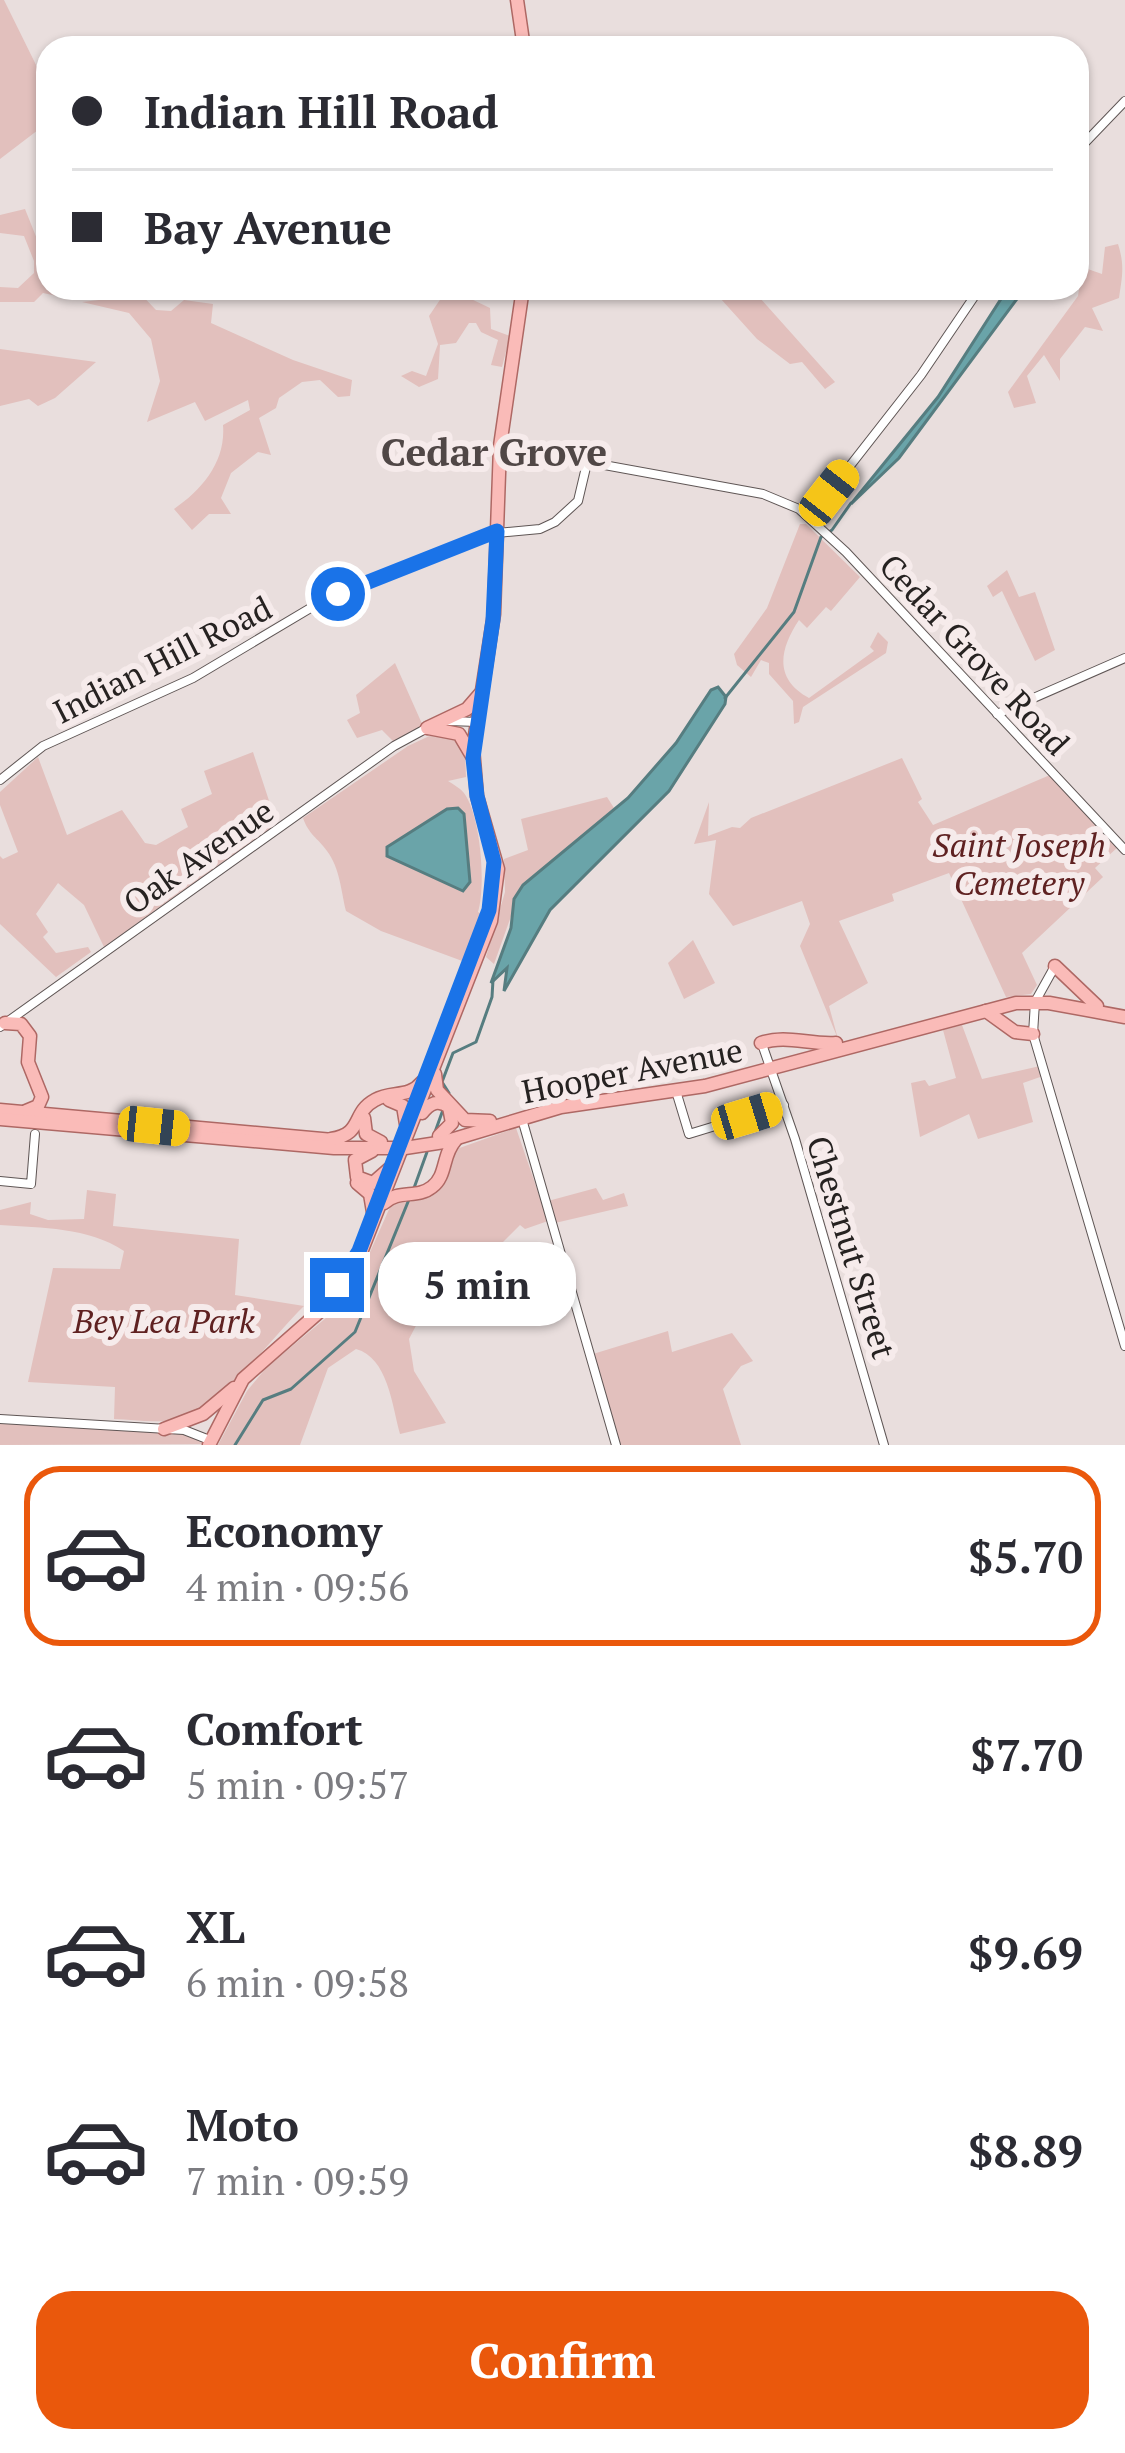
<!DOCTYPE html>
<html lang="en">
<head>
<meta charset="utf-8">
<style>
  :root { --surface:#fff; --page:#f7f7f7; --text:#2b2b33; --muted:#7c7c81; --line:#e1e1e2; --accent:#ea580c }
  body { margin:0; font-family:"PT Serif",serif; background:var(--page); color:var(--text); height:100vh; display:flex; flex-direction:column; font-size:45px; white-space:nowrap }
  * { box-sizing:border-box; margin:0 }
  p { font-size:39px; color:var(--muted) }
  .icon { flex:none; width:66px; height:66px; fill:none; stroke:currentColor; stroke-width:2; stroke-linecap:round; stroke-linejoin:round }
  .map { position:relative; height:1445px; overflow:hidden }
  .details { display:flex; flex-direction:column; background:var(--surface); flex:1 }
  .details>* { flex:none }
  .banner { position:absolute; left:36px; top:36px; width:1053px; height:264px; border-radius:36px; box-shadow:0 3px 9px #0004; display:grid; align-content:center; height:264px; padding:0 36px; background:var(--surface) }
  .end { position:absolute; width:54px; height:54px; margin:-27px; border:15px solid #1a73e8; background:#fff; box-shadow:0 0 0 6px #fff }
  .from { border-radius:50% }
  .bubble { position:absolute; height:84px; border-radius:36px; background:var(--surface); box-shadow:0 3px 9px #0004; font-size:39px; font-weight:700; line-height:84px; text-align:center }
  .car { position:absolute; width:36px; height:72px; margin:-36px -18px; border-radius:15px; box-shadow:0 0 9px 3px #0007; background:linear-gradient(#f5c518 24%,#345 0 40%,#f5c518 0 76%,#345 0 86%,#f5c518 0) }
  .banner b { display:flex; align-items:center; gap:42px; height:114px; font-size:45px }
  .banner b+b { border-top:3px solid var(--line) }
  .banner i { width:30px; height:30px; background:var(--text) }
  ul { padding:21px 0 0; list-style:none }
  li { display:flex; align-items:center; gap:36px; height:180px; margin:0 24px 18px; padding:0 12px; border:6px solid transparent; border-radius:36px }
  li div { flex:1 }
  li b { display:block; font-size:45px }
  li em { font-style:normal; font-weight:700 }
  li.selected { border-color:var(--accent) }
  li>.icon { width:108px; height:108px; stroke-width:1.5 }
  .button { display:flex; gap:24px; margin-top:auto; padding:24px 36px }
  .button a { flex:1; height:138px; border-radius:36px; background:var(--accent); color:#fff; font-size:48px; font-weight:700; line-height:138px; text-align:center }
  .map>svg:first-child { display:block }
  .green { fill:#e2c0bd }
  .water { fill:#6aa4a9; stroke:#567d80; stroke-width:3 }
  .lines { fill:none; stroke-linecap:round; stroke-linejoin:round }
  .stream { stroke:#567d80; stroke-width:3 }
  .tertiary-casing { stroke:#5f5655; stroke-width:10 }
  .primary-casing { stroke:#ae6864; stroke-width:15 }
  .tertiary { stroke:#fff; stroke-width:8 }
  .primary { stroke:#fabbb8; stroke-width:12 }
  .route { stroke:#1a73e8; stroke-width:15 }
  .labels { text-anchor:middle; dominant-baseline:central; stroke-width:12; stroke-linejoin:round; paint-order:stroke }
  .street-label { font-size:33px; fill:#262221; stroke:#f6ebeb }
  .park-label { font-size:33px; font-style:italic; fill:#5f2121; stroke:#f6ebeb }
  .quarter-label { font-size:39px; font-weight:bold; fill:#504746; stroke:#f6ebeb }
</style>
</head>
<body>
<div class="map">
<svg width="1125" height="1445" viewBox="0 0 1125 1445">
  <rect width="100%" height="100%" fill="#e9dedd"/>
  <!-- green -->
  <g class="green">
    <path d="M0,0H4L38,69L48,75V140L38,130L0,159Z"/>
    <path d="M25,209L41,249L48,258V288L57,296L43,293L34,302H0V287L18,288L34,273V261L24,236L0,233V215Z"/>
    <path d="M1118,244C1125,266 1122,277 1119,298L1092,308L1103,331L1085,327L1060,359V381L1044,355L1027,376L1036,403L1014,408L1008,392L1078,296L1082,267L1102,274L1105,247Z"/>
    <path d="M116,288H135L156,310L171,311L184,300L213,304L211,323L293,360L352,380L350,396L338,397L320,380L302,382L279,398L276,408L259,418L271,455L258,452L231,473L221,498L231,514H209L192,530L174,509C203,489 226,461 223,425L250,410L248,400L205,421L195,402L147,422L160,381L151,339L129,313L82,302L99,300Z"/>
    <path d="M448,288L490,308L491,329L510,336L502,367L491,365L498,340L481,332L476,323H469L456,343L440,345L438,379L419,387L401,376L412,371L426,376L438,344L429,316Z"/>
    <path d="M711,288H751L835,382L825,389L802,362L790,364L757,339Z"/>
    <path d="M0,349L96,362L55,398L38,406L29,399L0,406Z"/>
    <path d="M800,524H806L860,577L831,611L826,607L807,628L799,620C779,650 774,679 809,698L874,651L870,647L878,632L888,642L886,653L803,707L799,722L794,724L793,701L769,674V663L761,660L751,677L737,665L734,654L767,608Z"/>
    <path d="M1007,570L1019,597L1035,592L1055,650L1035,661L1002,591L993,597L987,586Z"/>
    <path d="M395,663L423,726L394,742L382,730L357,738L347,720L360,713L356,695Z"/>
    <path d="M440,731L455,734L465,751L466,777L448,781C454,785 460,788 464,793C481,816 486,886 478,912L483,915L465,962L381,931L346,911C341,891 340,868 327,851C317,837 309,835 303,818L408,746Z"/>
    <path d="M253,752L277,825L104,947L84,905L58,883L36,914L48,932L43,937L56,953L88,947L91,952L56,977L0,924V856L3,859L18,852L0,805V792L38,757L67,835L122,810L145,843L156,845L188,827L181,809L212,794L204,771Z"/>
    <path d="M902,758L922,799L918,802L933,825L1050,775L1118,847L1095,868L1103,877L1022,953L1037,985L1031,994L1006,997L949,873L892,894L894,901L839,921L868,983L829,1006L838,1039L800,946L810,924L802,901L733,926L709,894L716,840L694,844L709,802L708,836L732,827L740,828L751,818Z"/>
    <path d="M607,797L614,808L520,891L494,964L486,957L505,892L504,859L528,850L521,819Z"/>
    <path d="M693,940L715,983L684,999L668,963Z"/>
    <path d="M962,1025L982,1079L1040,1066L1043,1076L1023,1083L1033,1122L978,1139L969,1114L920,1137L911,1083L925,1080L929,1086L956,1078L943,1030Z"/>
    <path d="M516,1128L548,1221L525,1229L520,1225L480,1265L508,1322L500,1321L493,1298L477,1281L456,1280L431,1312L421,1316L409,1339L414,1371L446,1423L400,1434C392,1405 388,1358 356,1349L328,1368L300,1445H218L247,1391L266,1368L327,1317L355,1286L394,1198L422,1196L451,1151Z"/>
    <path d="M596,1188L603,1200L624,1193L628,1206L555,1223L548,1201Z"/>
    <path d="M87,1190L116,1194L113,1226L239,1239L235,1295L304,1306C274,1335 225,1402 188,1416C166,1425 137,1420 114,1419L115,1387L28,1382L53,1268L120,1269L124,1251C88,1227 42,1228 0,1225V1210L31,1202L30,1214L48,1220L84,1219Z"/>
    <path d="M668,1331L672,1352L732,1333L753,1361L741,1366L723,1389L741,1445H619L593,1354Z"/>
    <path d="M0,1423L184,1434L199,1438L204,1444L0,1445Z"/>
  </g>
  <!-- water -->
  <g class="water">
    <path d="M1008,288H1025L899,458L851,504L938,397Z"/>
    <path d="M718,687L726,697L725,704L669,791L550,910L504,991L507,968L491,983L511,928L514,899L523,885L628,798L676,743L711,690Z"/>
    <path d="M458,808L464,814L470,882L463,891L387,856V847L447,809Z"/>
  </g>
  <g class="lines">
    <!-- stream -->
    <g class="stream">
      <path d="M725,698L794,612L821,537L832,530L851,503"/>
      <path d="M449,1093L442,1082L453,1053L476,1042L492,997L493,980"/>
      <path d="M435,1132L444,1107"/>
      <path d="M414,1188L427,1152"/>
      <path d="M235,1445L263,1400L291,1389L355,1332L410,1197"/>
    </g>
    <defs>
      <g id="tertiary">
        <path d="M1077,151L1125,101"/>
        <path d="M500,446L763,494L799,509L846,552L1125,850"/>
        <path d="M810,517L921,375L980,288"/>
        <path d="M997,714L1125,658"/>
        <path d="M449,721L477,722"/>
        <path d="M0,780L43,746L193,678L324,600L487,534L540,529L555,522L578,501L587,463"/>
        <path d="M1055,966L1035,1002L1033,1034L1125,1346"/>
        <path d="M0,1027L394,746L429,727"/>
        <path d="M762,1044L795,1139L884,1445"/>
        <path d="M676,1091L689,1134L784,1105"/>
        <path d="M522,1119L616,1445"/>
        <path d="M0,1181L31,1184L35,1134"/>
        <path d="M0,1419L184,1430L212,1441"/>
      </g>
      <g id="primary">
        <path d="M517,0L524,48"/>
        <path d="M427,728L467,709L480,694"/>
        <path d="M428,728L459,734L472,756"/>
        <path d="M1055,966L1097,1006"/>
        <path d="M986,1011L1015,1032L1033,1034"/>
        <path d="M5,1023L21,1024L30,1036L28,1062L42,1097L38,1106L26,1111"/>
        <path d="M761,1043C786,1034 809,1045 836,1043"/>
        <path d="M435,1074L437,1090L465,1120L490,1121"/>
        <path d="M389,1100L403,1106L406,1124"/>
        <path d="M0,1110L333,1140"/>
        <path d="M422,1113C430,1103 438,1099 449,1107L452,1123L439,1136"/>
        <path d="M364,1118L366,1134L381,1142"/>
        <path d="M0,1119L334,1148H405L444,1142L561,1107L705,1086L1016,1003H1049L1125,1017"/>
        <path d="M331,1139C364,1134 351,1113 375,1100C392,1090 408,1099 422,1082"/>
        <path d="M372,1151L355,1160L357,1177L373,1183L389,1169"/>
        <path d="M357,1183L370,1194L373,1212"/>
        <path d="M384,1203C399,1189 417,1199 432,1187C447,1176 442,1155 455,1141"/>
        <path d="M164,1429L203,1414L234,1388"/>
        <path d="M209,1445L243,1379L335,1298L351,1278L491,921L498,869L477,796L473,748L494,614L500,446L523,288"/>
      </g>
    </defs>
    <!-- tertiary casing -->
    <use href="#tertiary" class="tertiary-casing"/>
    <!-- primary casing -->
    <use href="#primary" class="primary-casing"/>
    <!-- tertiary -->
    <use href="#tertiary" class="tertiary"/>
    <!-- primary -->
    <use href="#primary" class="primary"/>
  </g>
  <g class="lines">
    <!-- route -->
    <path class="route" d="M337,1285L359,1251L489,910L494,862L477,796L473,758L493,620L497,531L338,594"/>
  </g>
  <g class="labels">
    <!-- street labels -->
    <g class="street-label">
      <text transform="translate(975 654) rotate(47)">Cedar Grove Road</text>
      <text transform="translate(162 659) rotate(-27)">Indian Hill Road</text>
      <text transform="translate(198 856) rotate(-35)">Oak Avenue</text>
      <text transform="translate(632 1070) rotate(-11)">Hooper Avenue</text>
      <text transform="translate(852 1247) rotate(73)">Chestnut Street</text>
    </g>
    <!-- park labels -->
    <g class="park-label">
      <text x="1019" y="844">Saint Joseph<tspan x="1019" dy="38">Cemetery</tspan></text>
      <text x="164" y="1320">Bey Lea Park</text>
    </g>
    <!-- quarter labels -->
    <g class="quarter-label">
      <text x="494" y="451">Cedar Grove</text>
    </g>
  </g>
</svg>
<i class="end from" style="left:338px;top:594px"></i>
<i class="end" style="left:337px;top:1285px"></i>
<div class="bubble" style="left:378px;top:1242px;width:198px">5 min</div>
<i class="car" style="left:829px;top:493px;rotate:38deg"></i>
<i class="car" style="left:747px;top:1116px;rotate:73deg"></i>
<i class="car" style="left:154px;top:1126px;rotate:96deg"></i>
<div class="banner">
<b><i class="from"></i>Indian Hill Road</b>
<b><i></i>Bay Avenue</b>
</div>
</div>
<section class="details">
<ul>
<li class="selected"><svg class="icon" aria-label="car" viewBox="0 0 24 24"><path d="M5 17H2v-5l4-1 3-4h7l3 4 3 1v5h-3M9 17h6M6 11h13"/><circle cx="7" cy="17" r="2"/><circle cx="17" cy="17" r="2"/></svg><div><b>Economy</b><p>4 min · 09:56</p></div><em>$5.70</em></li>
<li><svg class="icon" aria-label="car" viewBox="0 0 24 24"><path d="M5 17H2v-5l4-1 3-4h7l3 4 3 1v5h-3M9 17h6M6 11h13"/><circle cx="7" cy="17" r="2"/><circle cx="17" cy="17" r="2"/></svg><div><b>Comfort</b><p>5 min · 09:57</p></div><em>$7.70</em></li>
<li><svg class="icon" aria-label="car" viewBox="0 0 24 24"><path d="M5 17H2v-5l4-1 3-4h7l3 4 3 1v5h-3M9 17h6M6 11h13"/><circle cx="7" cy="17" r="2"/><circle cx="17" cy="17" r="2"/></svg><div><b>XL</b><p>6 min · 09:58</p></div><em>$9.69</em></li>
<li><svg class="icon" aria-label="car" viewBox="0 0 24 24"><path d="M5 17H2v-5l4-1 3-4h7l3 4 3 1v5h-3M9 17h6M6 11h13"/><circle cx="7" cy="17" r="2"/><circle cx="17" cy="17" r="2"/></svg><div><b>Moto</b><p>7 min · 09:59</p></div><em>$8.89</em></li>
</ul>
<div class="button"><a>Confirm</a></div>
</section>
</body>
</html>
